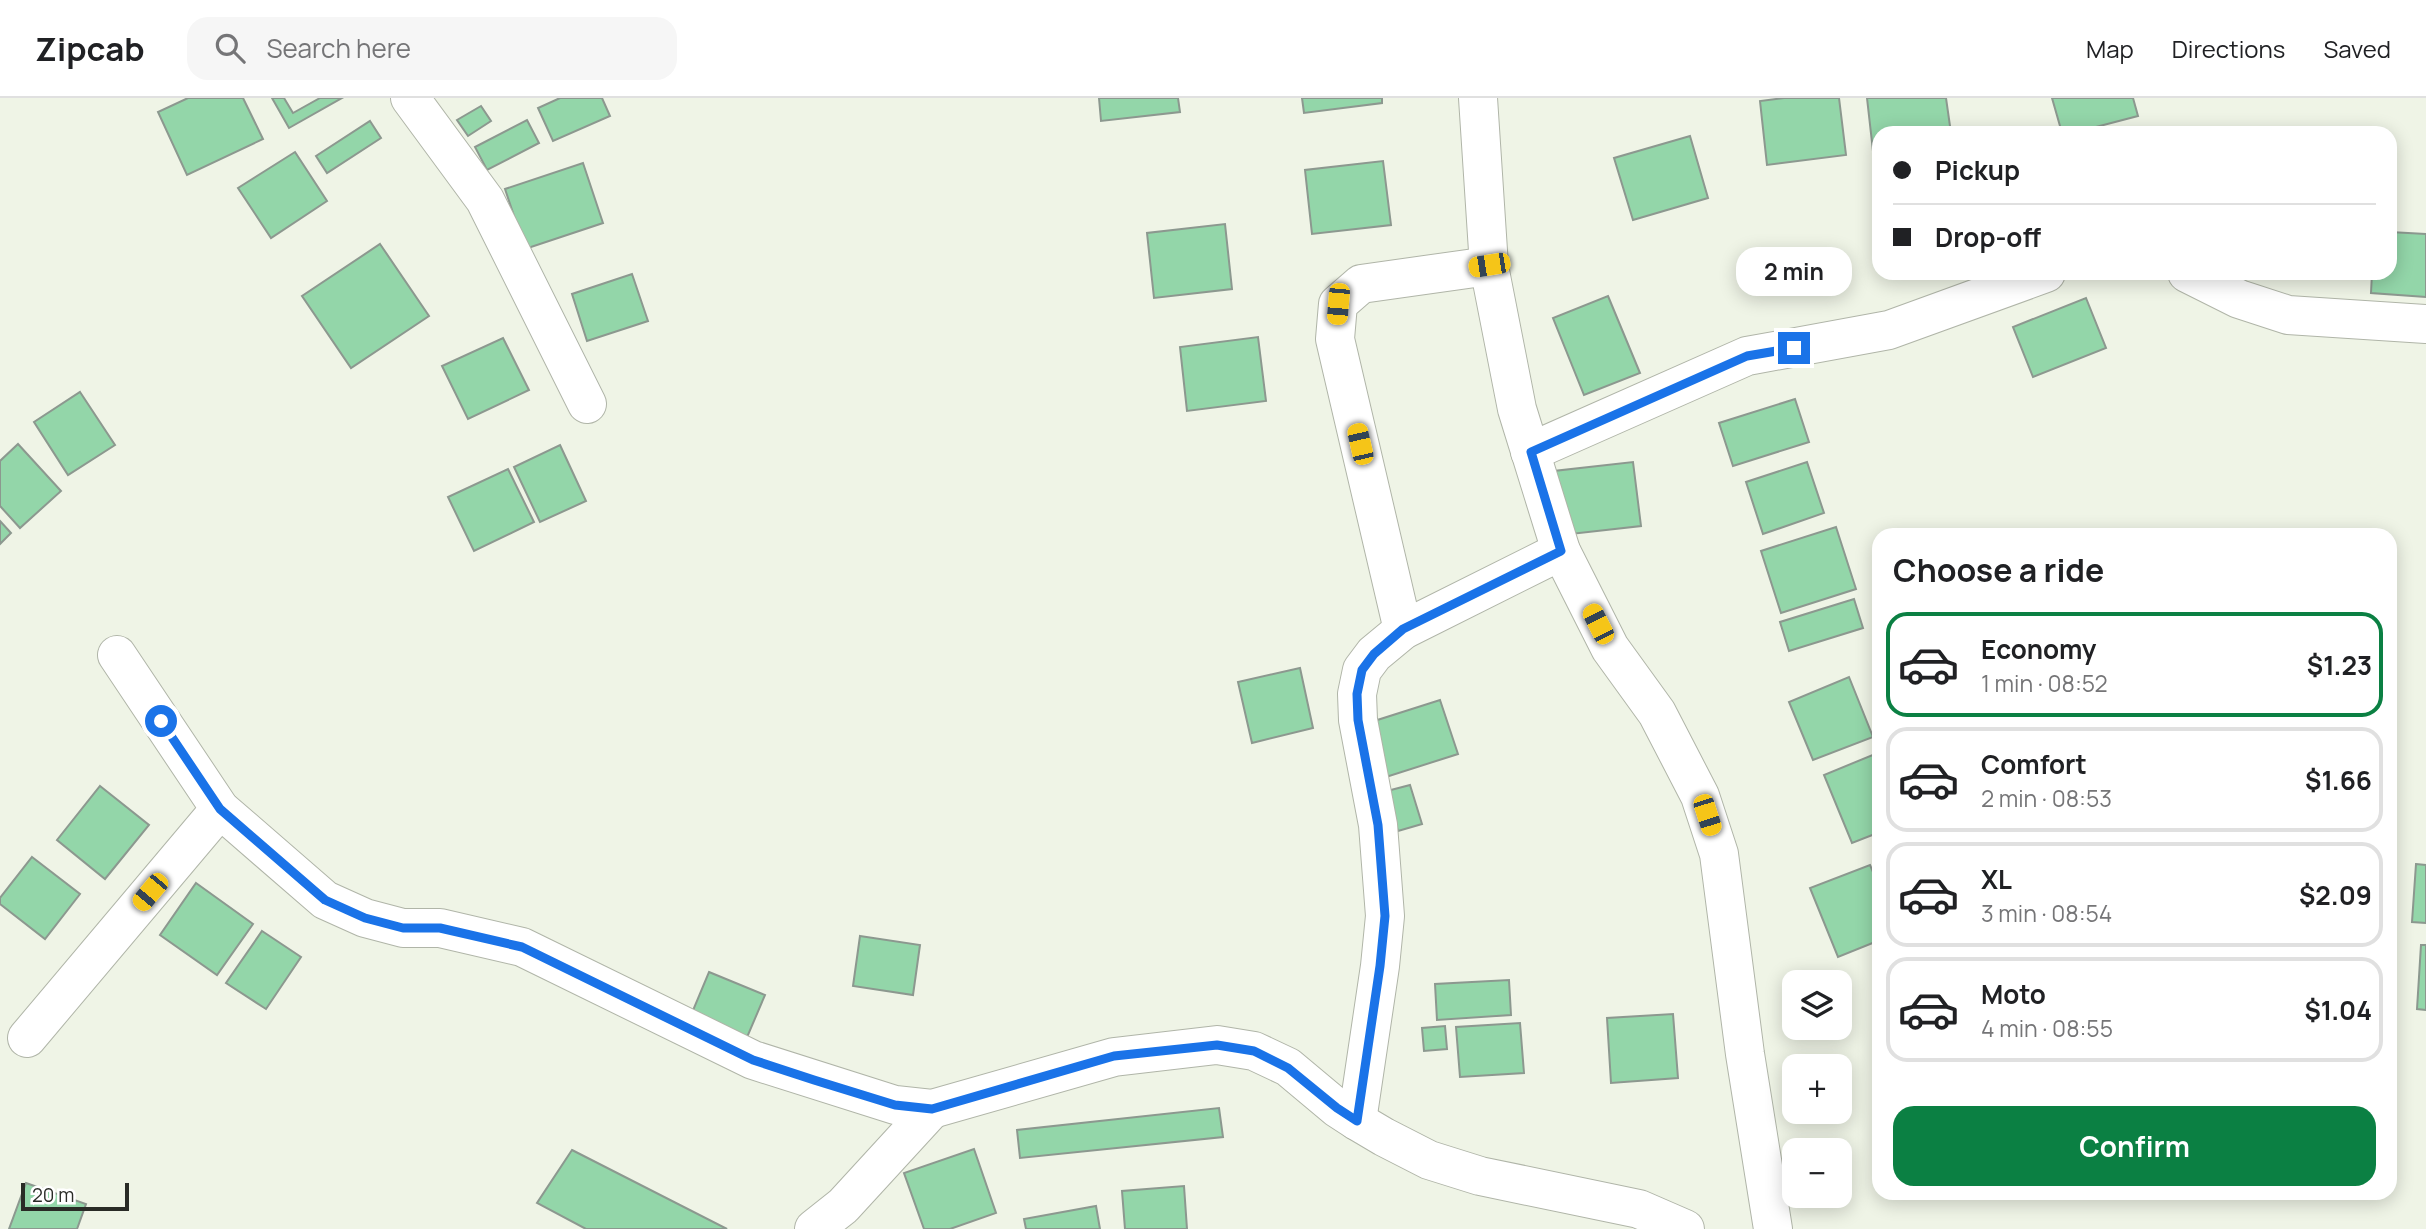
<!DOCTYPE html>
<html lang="en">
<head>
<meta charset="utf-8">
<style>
  :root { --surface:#fff; --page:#f6f6f6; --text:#202124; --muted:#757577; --line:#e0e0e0; --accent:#0b8043 }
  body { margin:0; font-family:Manrope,sans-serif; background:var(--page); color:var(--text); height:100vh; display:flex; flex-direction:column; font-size:26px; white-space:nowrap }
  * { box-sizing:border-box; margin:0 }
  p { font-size:23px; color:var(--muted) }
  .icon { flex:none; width:38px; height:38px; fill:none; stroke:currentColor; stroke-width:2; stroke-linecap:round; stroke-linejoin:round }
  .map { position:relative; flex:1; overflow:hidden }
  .sheet { position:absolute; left:1872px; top:430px; width:525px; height:672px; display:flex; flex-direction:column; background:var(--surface); border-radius:21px; box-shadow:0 4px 18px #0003 }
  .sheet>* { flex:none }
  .hud { position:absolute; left:1872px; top:28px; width:525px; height:154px; border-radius:21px; box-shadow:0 4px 18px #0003; display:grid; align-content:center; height:154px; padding:0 21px; background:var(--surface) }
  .buttons { position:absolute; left:1782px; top:872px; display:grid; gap:14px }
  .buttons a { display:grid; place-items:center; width:70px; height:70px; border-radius:14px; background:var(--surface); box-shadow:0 4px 18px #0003; font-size:35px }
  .scale { position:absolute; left:21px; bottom:18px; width:108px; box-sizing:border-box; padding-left:7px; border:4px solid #292b26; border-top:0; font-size:19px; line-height:24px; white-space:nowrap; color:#292b26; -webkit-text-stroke:5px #fff; paint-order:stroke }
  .end { position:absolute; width:32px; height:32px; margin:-16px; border:9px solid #1a73e8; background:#fff; box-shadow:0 0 0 4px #fff }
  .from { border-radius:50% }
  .bubble { position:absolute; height:49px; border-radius:21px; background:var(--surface); box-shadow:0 4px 18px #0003; font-size:23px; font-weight:700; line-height:49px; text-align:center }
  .car { position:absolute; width:21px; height:42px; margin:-21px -10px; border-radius:9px; box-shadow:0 0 5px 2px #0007; background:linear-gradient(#f5c518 24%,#345 0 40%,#f5c518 0 76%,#345 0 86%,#f5c518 0) }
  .hud b { display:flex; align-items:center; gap:24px; height:66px; font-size:26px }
  .hud b+b { border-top:2px solid var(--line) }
  .hud i { width:18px; height:18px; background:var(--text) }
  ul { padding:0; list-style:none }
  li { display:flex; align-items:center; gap:21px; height:105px; margin:0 14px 10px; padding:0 7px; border:4px solid var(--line); border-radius:21px }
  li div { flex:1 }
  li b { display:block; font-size:26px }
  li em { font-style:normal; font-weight:700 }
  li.selected { border-color:var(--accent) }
  li>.icon { width:63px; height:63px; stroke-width:1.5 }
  h2 { padding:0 21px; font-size:32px; line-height:84px }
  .action { display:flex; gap:14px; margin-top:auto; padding:14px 21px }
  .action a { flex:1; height:80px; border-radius:21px; background:var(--accent); color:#fff; font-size:28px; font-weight:700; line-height:80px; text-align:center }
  header { display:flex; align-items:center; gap:42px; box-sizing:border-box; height:98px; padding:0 35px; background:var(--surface); border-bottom:2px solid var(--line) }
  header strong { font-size:33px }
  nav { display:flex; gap:38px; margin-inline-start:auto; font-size:24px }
  .search { width:490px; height:63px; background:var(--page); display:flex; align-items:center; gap:18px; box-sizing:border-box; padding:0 24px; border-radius:21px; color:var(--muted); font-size:26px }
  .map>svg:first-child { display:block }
  .building { fill:#93d6a9; stroke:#8c988f; stroke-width:2 }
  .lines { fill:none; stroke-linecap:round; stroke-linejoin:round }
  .minor-casing { stroke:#b0b5a8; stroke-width:40 }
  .minor { stroke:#fff; stroke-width:38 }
  .route { stroke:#1a73e8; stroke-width:9 }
</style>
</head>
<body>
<header>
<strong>Zipcab</strong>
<div class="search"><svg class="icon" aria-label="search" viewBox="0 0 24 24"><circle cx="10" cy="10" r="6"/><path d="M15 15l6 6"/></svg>Search here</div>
<nav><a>Map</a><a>Directions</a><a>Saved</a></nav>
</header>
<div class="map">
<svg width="2426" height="1131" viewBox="0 0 2426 1131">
  <rect width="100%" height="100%" fill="#eff4e6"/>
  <!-- building -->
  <g class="building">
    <path d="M188,0H243L263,41L187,77L158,14Z"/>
    <path d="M272,0H284L293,15L320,0H342L289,30Z"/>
    <path d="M560,0H602L610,18L553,43L538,10Z"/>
    <path d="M1099,0H1178L1180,14L1101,23Z"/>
    <path d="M1302,0H1382V5L1304,15Z"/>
    <path d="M1784,0H1839L1846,57L1767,67L1760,3Z"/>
    <path d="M1867,0H1946L1951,35H1880V52L1873,53Z"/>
    <path d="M2052,0H2133L2138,18L2073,35H2062Z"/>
    <path d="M481,8L491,23L468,38L457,22Z"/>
    <path d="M527,22L539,45L487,72L475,49Z"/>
    <path d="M370,23L381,40L327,75L316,58Z"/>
    <path d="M1690,38L1708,100L1633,122L1614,60Z"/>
    <path d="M295,54L327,103L271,140L238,90Z"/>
    <path d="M1383,63L1391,127L1312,136L1305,72Z"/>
    <path d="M583,65L603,125L525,151L505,91Z"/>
    <path d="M1225,126L1232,191L1154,200L1147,135Z"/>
    <path d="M2390,134L2426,136V199L2371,195L2372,175H2390Z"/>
    <path d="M380,146L429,218L351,270L302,198Z"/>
    <path d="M632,176L648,223L587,243L572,196Z"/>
    <path d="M1608,198L1640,275L1584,297L1553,220Z"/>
    <path d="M2086,200L2106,250L2033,279L2013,229Z"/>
    <path d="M1258,239L1266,303L1187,313L1180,249Z"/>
    <path d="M503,240L529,292L468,321L442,268Z"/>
    <path d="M80,294L115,347L68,377L34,324Z"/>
    <path d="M1795,301L1809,344L1733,368L1719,325Z"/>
    <path d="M18,346L61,393L20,430L0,408V363Z"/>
    <path d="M560,347L586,403L540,424L514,369Z"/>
    <path d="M1633,364L1641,428L1562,437L1554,373Z"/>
    <path d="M1807,364L1824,415L1763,436L1746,384Z"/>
    <path d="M508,371L534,424L474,453L448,399Z"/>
    <path d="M0,423L11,435L0,446Z"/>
    <path d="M1836,429L1856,491L1781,515L1761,453Z"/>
    <path d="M1854,501L1863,530L1789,553L1780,524Z"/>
    <path d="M1300,570L1313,630L1252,645L1238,584Z"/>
    <path d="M1849,579L1873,639L1813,662L1789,604Z"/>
    <path d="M1440,602L1458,656L1386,679L1368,625Z"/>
    <path d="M1880,654V734L1852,745L1824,677Z"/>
    <path d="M1410,687L1422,726L1398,733L1387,693Z"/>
    <path d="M100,688L149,727L105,781L57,742Z"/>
    <path d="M32,759L80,796L45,841L0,806V800Z"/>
    <path d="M2416,766L2426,767V825L2412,824Z"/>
    <path d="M1870,767L1880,790V842L1838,859L1810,790Z"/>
    <path d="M196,785L253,826L217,877L160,837Z"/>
    <path d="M262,833L301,859L266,911L226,885Z"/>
    <path d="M860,838L920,847L913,897L853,888Z"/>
    <path d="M2421,847H2426V912L2417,911Z"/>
    <path d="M709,874L765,897L745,944L689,922Z"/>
    <path d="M1509,882L1511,917L1437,922L1435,886Z"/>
    <path d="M1673,916L1678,980L1611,985L1607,920Z"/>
    <path d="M1520,925L1524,975L1460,979L1456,929Z"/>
    <path d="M1445,928L1447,951L1424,953L1422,930Z"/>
    <path d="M1219,1010L1223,1039L1020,1060L1017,1032Z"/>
    <path d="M974,1051L996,1115L950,1131H924L904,1075Z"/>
    <path d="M572,1052L727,1131H586L537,1105Z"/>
    <path d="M26,1085L86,1106L77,1131H9Z"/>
    <path d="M1184,1088L1187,1131H1125L1122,1093Z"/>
    <path d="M1096,1108L1100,1131H1026L1024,1121Z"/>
  </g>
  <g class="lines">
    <defs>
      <g id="minor">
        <path d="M410,0L485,102L587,306"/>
        <path d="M1478,0L1489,168L1517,311L1561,453L1610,550L1657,615L1700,698L1719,756L1745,956L1773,1131"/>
        <path d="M2187,175L2239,201L2288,217L2426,226"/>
        <path d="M1530,354L1747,258L1889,232L2046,175"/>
        <path d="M1403,532L1335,241L1338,206L1361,186L1489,168"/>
        <path d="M117,557L220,711L325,802L365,820L403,830H440L522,849L753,962L895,1007L932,1011L1114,959L1217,947L1254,953L1288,969L1337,1010L1357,1023L1384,1039L1429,1062L1480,1078L1639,1111L1685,1131"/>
        <path d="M27,940L220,711"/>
        <path d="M1357,1023L1380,868L1385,818L1378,727L1358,622L1357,596L1362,572L1374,556L1403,532L1561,453"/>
        <path d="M814,1131L843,1108L932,1011"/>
      </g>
    </defs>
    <!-- minor casing -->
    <use href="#minor" class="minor-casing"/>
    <!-- minor -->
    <use href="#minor" class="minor"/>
  </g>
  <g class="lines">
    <!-- route -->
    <path class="route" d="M161,623L220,711L325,802L365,820L403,830H440L522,849L753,962L814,982L895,1007L932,1011L1114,958L1217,947L1254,953L1288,970L1337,1010L1357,1023L1380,868L1385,818L1378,727L1358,622L1357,596L1362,572L1374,556L1403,531L1561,453L1531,354L1747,258L1794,250"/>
  </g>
</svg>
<div class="buttons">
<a><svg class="icon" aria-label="layers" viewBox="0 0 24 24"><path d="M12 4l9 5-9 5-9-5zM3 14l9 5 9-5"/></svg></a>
<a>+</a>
<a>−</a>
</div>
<div class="scale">20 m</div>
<i class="end from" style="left:161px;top:623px"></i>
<i class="end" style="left:1794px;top:250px"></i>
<div class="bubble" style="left:1736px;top:149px;width:116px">2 min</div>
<i class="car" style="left:1489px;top:167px;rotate:261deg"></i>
<i class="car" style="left:1338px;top:206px;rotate:185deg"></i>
<i class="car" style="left:1360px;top:346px;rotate:347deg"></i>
<i class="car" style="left:1598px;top:526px;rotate:333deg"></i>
<i class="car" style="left:1707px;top:717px;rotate:162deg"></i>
<i class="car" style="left:150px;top:794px;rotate:220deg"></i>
<div class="hud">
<b><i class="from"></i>Pickup</b>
<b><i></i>Drop-off</b>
</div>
<section class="sheet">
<h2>Choose a ride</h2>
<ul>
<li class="selected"><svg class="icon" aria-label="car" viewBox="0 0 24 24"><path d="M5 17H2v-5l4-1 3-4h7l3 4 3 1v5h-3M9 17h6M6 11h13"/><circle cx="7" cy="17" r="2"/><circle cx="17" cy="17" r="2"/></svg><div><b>Economy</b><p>1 min · 08:52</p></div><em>$1.23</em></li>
<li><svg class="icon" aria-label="car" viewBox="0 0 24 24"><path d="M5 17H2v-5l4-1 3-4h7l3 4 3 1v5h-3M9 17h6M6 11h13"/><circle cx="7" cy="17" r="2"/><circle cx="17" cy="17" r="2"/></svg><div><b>Comfort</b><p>2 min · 08:53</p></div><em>$1.66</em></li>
<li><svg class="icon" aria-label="car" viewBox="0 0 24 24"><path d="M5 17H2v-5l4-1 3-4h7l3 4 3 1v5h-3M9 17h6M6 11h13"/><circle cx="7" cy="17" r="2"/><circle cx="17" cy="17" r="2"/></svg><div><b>XL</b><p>3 min · 08:54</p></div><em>$2.09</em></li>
<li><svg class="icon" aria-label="car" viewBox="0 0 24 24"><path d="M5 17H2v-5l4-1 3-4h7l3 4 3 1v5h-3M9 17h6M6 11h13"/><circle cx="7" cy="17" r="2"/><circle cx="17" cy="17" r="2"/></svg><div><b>Moto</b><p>4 min · 08:55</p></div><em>$1.04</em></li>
</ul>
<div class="action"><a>Confirm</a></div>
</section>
</div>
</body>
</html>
